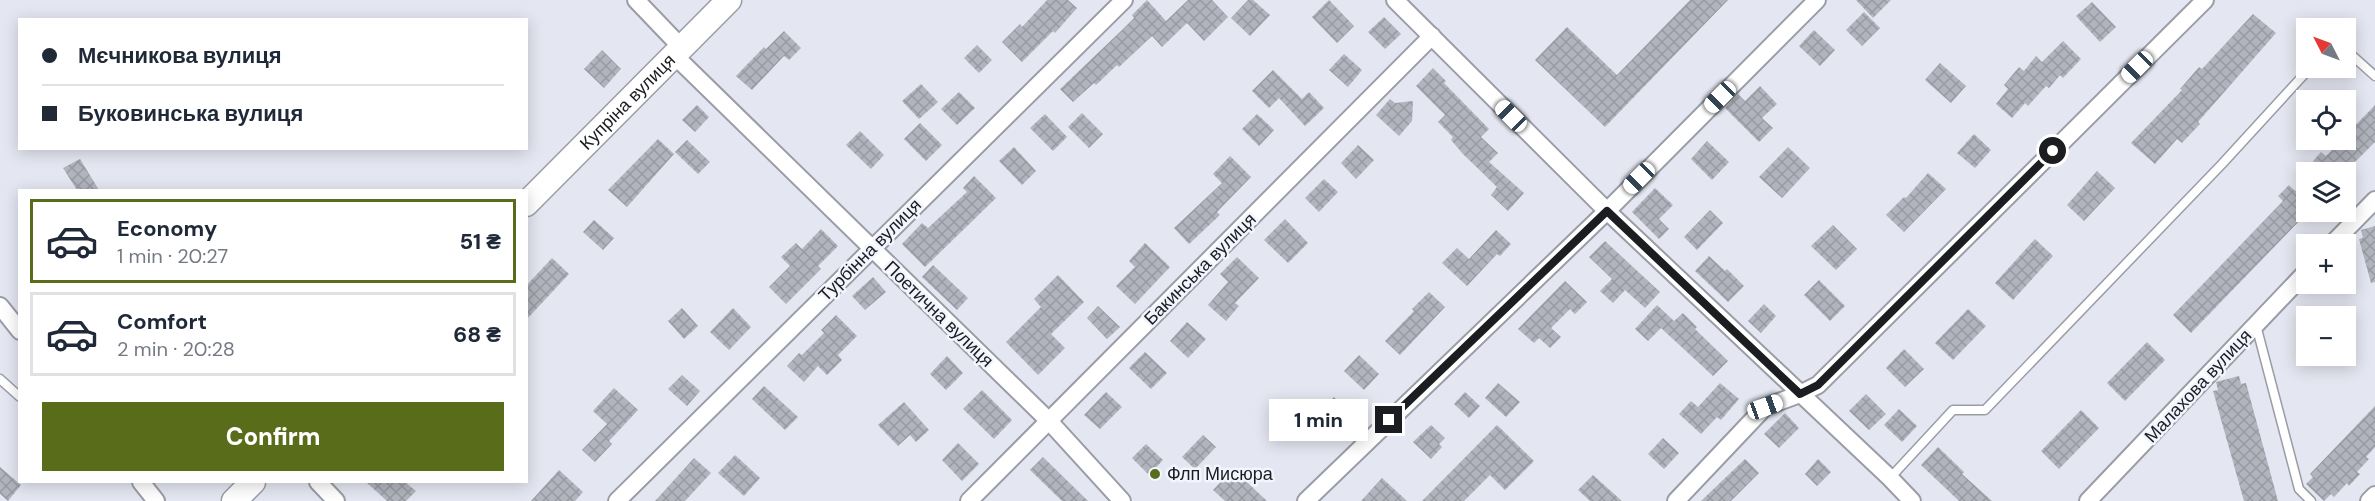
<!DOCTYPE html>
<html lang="en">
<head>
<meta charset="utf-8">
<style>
  :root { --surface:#fff; --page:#f6f6f7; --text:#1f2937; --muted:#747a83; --line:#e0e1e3; --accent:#586c1a }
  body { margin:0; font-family:"DM Sans",sans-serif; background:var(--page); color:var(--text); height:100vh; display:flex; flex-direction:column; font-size:22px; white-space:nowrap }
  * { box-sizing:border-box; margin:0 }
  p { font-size:20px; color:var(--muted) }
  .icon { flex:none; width:33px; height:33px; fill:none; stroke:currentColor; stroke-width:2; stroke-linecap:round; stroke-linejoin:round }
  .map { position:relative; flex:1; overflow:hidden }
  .side { position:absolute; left:18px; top:189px; width:510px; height:294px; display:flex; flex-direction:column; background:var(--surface); border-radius:0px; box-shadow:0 3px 15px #0003 }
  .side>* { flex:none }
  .hud { position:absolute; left:18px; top:18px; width:510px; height:132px; border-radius:0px; box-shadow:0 3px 15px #0003; display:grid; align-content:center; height:132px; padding:0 24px; background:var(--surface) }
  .needle { width:39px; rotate:312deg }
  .fabs { position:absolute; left:2296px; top:18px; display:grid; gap:12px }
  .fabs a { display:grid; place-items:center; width:60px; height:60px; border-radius:0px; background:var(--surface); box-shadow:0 3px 15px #0003; font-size:30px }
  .end { position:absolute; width:27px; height:27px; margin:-14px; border:8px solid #1c1d21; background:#fff; box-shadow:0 0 0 3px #fff }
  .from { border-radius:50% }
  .bubble { position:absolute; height:42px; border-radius:0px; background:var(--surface); box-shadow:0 3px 15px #0003; font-size:20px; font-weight:800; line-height:42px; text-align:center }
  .car { position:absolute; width:18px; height:36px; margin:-18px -9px; border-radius:8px; box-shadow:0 0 4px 2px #0007; background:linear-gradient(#fff 24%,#345 0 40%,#fff 0 76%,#345 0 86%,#fff 0) }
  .hud b { display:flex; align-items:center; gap:21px; height:57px; font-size:22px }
  .hud b+b { border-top:2px solid var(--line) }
  .hud i { width:15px; height:15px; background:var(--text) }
  ul { padding:10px 0 0; list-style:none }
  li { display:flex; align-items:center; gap:18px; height:84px; margin:0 12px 9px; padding:0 12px; border:3px solid var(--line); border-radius:0px }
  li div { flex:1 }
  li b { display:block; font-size:22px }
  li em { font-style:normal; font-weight:800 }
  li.selected { border-color:var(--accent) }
  li>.icon { width:54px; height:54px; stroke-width:1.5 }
  .action { display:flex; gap:12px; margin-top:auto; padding:12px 24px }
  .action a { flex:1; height:69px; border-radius:0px; background:var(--accent); color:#fff; font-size:24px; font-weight:800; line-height:69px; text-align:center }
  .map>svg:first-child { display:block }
  .building { fill:url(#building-cross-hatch) }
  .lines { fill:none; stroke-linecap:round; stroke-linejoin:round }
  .lane-casing { stroke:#9a9da6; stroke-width:11 }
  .street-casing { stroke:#9a9da6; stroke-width:20 }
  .secondary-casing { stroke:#9a9da6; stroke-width:27 }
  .lane { stroke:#fff; stroke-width:8 }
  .street { stroke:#fff; stroke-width:16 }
  .secondary { stroke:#fff; stroke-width:24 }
  .route { stroke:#1c1d21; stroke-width:8 }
  .poi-dot { fill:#586c1a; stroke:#f2f5fe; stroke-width:2 }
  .labels { text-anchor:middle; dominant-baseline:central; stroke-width:5; stroke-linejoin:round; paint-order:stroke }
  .street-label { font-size:18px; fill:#1c1d21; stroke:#f2f5fe }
  .poi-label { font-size:18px; fill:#1c1d21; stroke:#f2f5fe; text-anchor:start }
</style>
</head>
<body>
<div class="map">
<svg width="2375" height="501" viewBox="0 0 2375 501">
  <defs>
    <pattern id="building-cross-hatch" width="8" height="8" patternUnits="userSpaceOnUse" patternTransform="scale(1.5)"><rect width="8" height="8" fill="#b1b4bd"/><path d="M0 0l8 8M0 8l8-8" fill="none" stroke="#989aa2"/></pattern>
  </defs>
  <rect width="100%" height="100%" fill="#e4e7f1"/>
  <!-- building -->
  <g class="building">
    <path d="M1047,0H1068L1077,8L1055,33L1053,31L1022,62L1002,42L1020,24L1022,27Z"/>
    <path d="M1147,0L1166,21L1188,0H1212L1228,17L1204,41L1187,23L1162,47L1152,36L1119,67L1117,65L1096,85L1094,83L1073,102L1060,89L1121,31L1134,18L1132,15Z"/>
    <path d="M1248,0H1253L1270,15L1250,36L1231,18Z"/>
    <path d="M1329,0L1354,26L1337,43L1312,17Z"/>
    <path d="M1690,0H1728L1605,127L1535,60L1567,27L1617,75Z"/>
    <path d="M1856,0H1891L1873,18Z"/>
    <path d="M2092,2L2116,27L2100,42L2076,16Z"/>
    <path d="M1864,12L1880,28L1862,46L1846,30Z"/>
    <path d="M2253,14L2276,33L2198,122L2200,124L2182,143L2177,139L2155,164L2131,143L2182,90L2180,89L2199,67L2202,69Z"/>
    <path d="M1384,17L1401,34L1385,49L1368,32Z"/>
    <path d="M1814,30L1835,50L1820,66L1799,46Z"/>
    <path d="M784,31L801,48L789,60L784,56L752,90L736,76L764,47L766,49Z"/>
    <path d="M2063,41L2081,59L2063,78L2060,75L2049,88L2046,86L2028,106L2025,103L2012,118L1996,104L2008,89L2004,85L2019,67L2024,71L2036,56L2042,62Z"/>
    <path d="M977,45L992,60L979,73L964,58Z"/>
    <path d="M602,50L621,69L604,88L584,69Z"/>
    <path d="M1344,54L1362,70L1348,87L1329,70Z"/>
    <path d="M1940,63L1966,86L1951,103L1925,80Z"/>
    <path d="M1433,68L1446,81L1444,83L1489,129L1481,137L1498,153L1489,162L1524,193L1508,211L1491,195L1497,187L1463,154L1451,140L1453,137L1438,122L1445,115L1416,86Z"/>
    <path d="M1273,70L1302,99L1309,92L1324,108L1305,126L1279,98L1269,108L1252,91Z"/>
    <path d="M921,84L938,102L919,119L902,101Z"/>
    <path d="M1760,86L1777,104L1762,118L1773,128L1759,142L1725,108L1738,94L1745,101Z"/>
    <path d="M959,92L975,108L957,125L941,109Z"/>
    <path d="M1390,99L1395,103L1413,101L1412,121L1399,136L1376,115Z"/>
    <path d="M697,105L709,117L695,132L682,120Z"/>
    <path d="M2375,105V142L2345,172H2324L2313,161L2321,152L2326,156L2342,140H2346V135Z"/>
    <path d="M1082,113L1103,134L1089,148L1068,127Z"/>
    <path d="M1045,114L1067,137L1053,151L1030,128Z"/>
    <path d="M1257,114L1274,130L1259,146L1242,129Z"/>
    <path d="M920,123L942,145L926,161L904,139Z"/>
    <path d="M860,131L884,155L871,169L846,145Z"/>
    <path d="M1974,134L1991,150L1975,168L1957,153Z"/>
    <path d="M658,139L674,154L627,207L608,190Z"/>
    <path d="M687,140L710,162L698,174L675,152Z"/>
    <path d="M1707,141L1729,162L1712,180L1691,159Z"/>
    <path d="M1358,145L1374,160L1356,179L1341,163Z"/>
    <path d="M1014,147L1036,171L1022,185L999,161Z"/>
    <path d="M1788,147L1810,168L1782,198L1759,177Z"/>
    <path d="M1230,156L1251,177L1217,212L1220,215L1189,244L1174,228L1222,183L1213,174Z"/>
    <path d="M80,159L99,190H77L63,168Z"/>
    <path d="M2097,171L2115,188L2084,221L2067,205Z"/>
    <path d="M1928,173L1946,189L1904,232L1886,215L1904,197L1906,198Z"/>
    <path d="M974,176L996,198L925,267L902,244L922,223L928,228L967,192L963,188Z"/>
    <path d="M1324,179L1338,192L1319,212L1305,198Z"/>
    <path d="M2307,179V213L2191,333L2173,315L2283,201L2278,196L2289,185L2295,191Z"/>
    <path d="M1655,188L1673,205L1659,219L1669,229L1659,239L1632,212Z"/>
    <path d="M1710,210L1723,223L1697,250L1684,237Z"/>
    <path d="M1285,219L1308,243L1288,263L1264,240Z"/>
    <path d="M594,220L614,238L603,250L583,232Z"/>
    <path d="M1833,225L1857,249L1836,270L1811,246Z"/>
    <path d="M2375,226V282L2371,283L2359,239L2363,238L2361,230Z"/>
    <path d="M821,229L838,246L818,266L821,269L786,304L769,287L790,266L781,257L796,243L802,249Z"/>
    <path d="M1496,230L1511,244L1500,256L1497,254L1467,286L1442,263L1457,248L1469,259Z"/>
    <path d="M2035,239L2053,256L2013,300L1995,283Z"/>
    <path d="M1605,241L1660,292L1645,308L1625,290L1613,303L1600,291L1612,279L1589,257Z"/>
    <path d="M1145,243L1170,267L1135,304L1116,286L1135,267L1129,261Z"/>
    <path d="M1709,256L1725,271L1727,269L1744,286L1728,302L1695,271Z"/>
    <path d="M1237,257L1259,278L1235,303L1239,306L1226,321L1208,305L1228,282L1220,274Z"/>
    <path d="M552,258L569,274L526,320V286Z"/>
    <path d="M933,265L968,298L957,310L922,277Z"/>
    <path d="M1058,275L1084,302L1051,334L1065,348L1038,375L1006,342L1041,307L1034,299Z"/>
    <path d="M873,277L886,292L865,310L852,296Z"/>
    <path d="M1819,280L1845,306L1830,321L1804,295Z"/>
    <path d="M1565,281L1587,302L1575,314L1570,309L1551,328L1561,337L1550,348L1539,338L1534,343L1518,329Z"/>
    <path d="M1429,292L1445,307L1400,355L1385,341L1414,311L1412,309Z"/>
    <path d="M1764,304L1776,316L1761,333L1748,321Z"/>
    <path d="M1657,305L1674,321L1683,313L1697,327L1695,329L1728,361L1713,376L1661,328L1648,341L1635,329Z"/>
    <path d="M1098,306L1120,327L1107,339L1087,318Z"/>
    <path d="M682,308L698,326L684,339L668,321Z"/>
    <path d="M733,308L751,327L729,350L710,332Z"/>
    <path d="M1968,309L1986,326L1953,360L1935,343Z"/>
    <path d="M836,315L857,336L838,355L842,360L827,375L818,366L804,382L787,366L799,353L802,355L824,333L821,330Z"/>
    <path d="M1187,322L1206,339L1188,358L1170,341Z"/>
    <path d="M2147,342L2165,360L2125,401L2107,383Z"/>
    <path d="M1904,349L1924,369L1905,387L1886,368Z"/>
    <path d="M1145,352L1167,373L1151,389L1129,368Z"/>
    <path d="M1359,355L1379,374L1364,390L1344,371Z"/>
    <path d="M947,356L963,373L946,390L930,374Z"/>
    <path d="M682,375L700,391L687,406L668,389Z"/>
    <path d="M2239,376L2241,384L2246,383L2278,501H2244L2213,391L2218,390L2216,382Z"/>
    <path d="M1498,383L1520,402L1506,417L1485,398Z"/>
    <path d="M1720,383L1739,399L1721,420L1717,417L1701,434L1679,414L1691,401L1698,407Z"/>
    <path d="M764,386L798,417L785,430L752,399Z"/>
    <path d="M614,388L638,410L609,441L612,444L595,462L582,450L607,424L593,411Z"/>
    <path d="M982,390L1012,420L994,439L963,409Z"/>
    <path d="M1106,392L1122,407L1100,429L1084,415Z"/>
    <path d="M1465,392L1480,406L1469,418L1454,404Z"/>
    <path d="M1866,394L1886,414L1869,430L1849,411Z"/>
    <path d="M1334,397L1350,414L1334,430L1317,413Z"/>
    <path d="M904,402L929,430L916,442L910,435L898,446L878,425Z"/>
    <path d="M2375,406V447L2366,457L2369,459L2357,472L2360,474L2349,486L2347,483L2334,497L2331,494L2324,501L2306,484L2313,477L2310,474Z"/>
    <path d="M1899,409L1917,426L1902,442L1884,425Z"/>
    <path d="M2081,410L2099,428L2059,469L2041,451Z"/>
    <path d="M1785,413L1799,428L1779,448L1764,434Z"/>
    <path d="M1431,425L1445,438L1439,444L1442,447L1431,459L1413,442Z"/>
    <path d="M1497,425L1534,461L1505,490L1490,475L1464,501H1422Z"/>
    <path d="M1203,435L1216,447L1195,469L1182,457Z"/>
    <path d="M1663,438L1679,453L1664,469L1648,454Z"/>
    <path d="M958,443L979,464L962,481L942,460Z"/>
    <path d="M1146,444L1163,460L1149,475L1132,458Z"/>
    <path d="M1938,447L1964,472L1962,474L1992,501H1959L1921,465Z"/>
    <path d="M735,455L760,478L744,496L718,473Z"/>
    <path d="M1043,457L1088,501H1062L1030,470Z"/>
    <path d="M694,458L711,473L685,501H655Z"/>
    <path d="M1745,459L1759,473L1731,501H1701Z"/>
    <path d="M1818,459L1831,472L1817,486L1805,474Z"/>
    <path d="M0,467L21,485L8,501L0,494Z"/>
    <path d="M1233,469L1267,501H1225L1213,490Z"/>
    <path d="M559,470L583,492L575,501H531Z"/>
    <path d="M1593,475L1622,501H1590L1578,490Z"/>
    <path d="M1382,478L1407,501H1361Z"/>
    <path d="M366,482H405L416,491L406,501H387Z"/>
  </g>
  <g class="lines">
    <defs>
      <g id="lane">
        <path d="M2346,50L2375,76"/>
        <path d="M2256,325L2299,489L2311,501"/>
        <path d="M0,379L20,397"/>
        <path d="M1890,478L1953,410H1985L2222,164L2310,68"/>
      </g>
      <g id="street">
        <path d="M636,0L681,47"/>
        <path d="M1395,0L1607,211L1890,478L1912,501"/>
        <path d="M674,55L1049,421L1122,501"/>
        <path d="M2332,244L2375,200"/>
        <path d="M0,306L20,331"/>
        <path d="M141,482L156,501"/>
        <path d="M318,482L336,501"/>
        <path d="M617,501L1124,0"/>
        <path d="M969,501L1432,36"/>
        <path d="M1306,501L1607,211L1817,0"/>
        <path d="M1676,501L1765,407L1800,394L1818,385L2205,0"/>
        <path d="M2088,501L2307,271"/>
        <path d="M2369,501L2375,495"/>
      </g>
      <g id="secondary">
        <path id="s1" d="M526,204L729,0"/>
        <path d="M234,501L253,482"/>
      </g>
    </defs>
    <!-- lane casing -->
    <use href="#lane" class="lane-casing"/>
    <!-- street casing -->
    <use href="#street" class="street-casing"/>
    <!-- secondary casing -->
    <use href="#secondary" class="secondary-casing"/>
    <!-- lane -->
    <use href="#lane" class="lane"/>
    <!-- street -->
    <use href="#street" class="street"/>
    <!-- secondary -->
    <use href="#secondary" class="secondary"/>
  </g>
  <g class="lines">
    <!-- route -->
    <path class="route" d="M1389,420L1607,211L1800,394L1818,385L2053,151"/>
  </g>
  <!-- markers -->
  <circle class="poi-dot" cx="1155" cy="474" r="6"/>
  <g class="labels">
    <!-- street labels -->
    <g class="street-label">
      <text stroke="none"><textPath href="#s1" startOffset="144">Купріна вулиця</textPath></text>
      <text transform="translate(870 250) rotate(-45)">Турбінна вулиця</text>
      <text transform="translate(1200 269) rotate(-45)">Бакинська вулиця</text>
      <text transform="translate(939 314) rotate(44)">Поетична вулиця</text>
      <text transform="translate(2198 386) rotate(-47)">Малахова вулиця</text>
    </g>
    <!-- poi labels -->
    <g class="poi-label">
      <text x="1167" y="474">Флп Мисюра</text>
    </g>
  </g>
</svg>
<div class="fabs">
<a><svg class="needle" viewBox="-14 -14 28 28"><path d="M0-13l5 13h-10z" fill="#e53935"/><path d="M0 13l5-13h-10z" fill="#747a83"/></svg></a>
<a><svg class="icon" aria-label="locate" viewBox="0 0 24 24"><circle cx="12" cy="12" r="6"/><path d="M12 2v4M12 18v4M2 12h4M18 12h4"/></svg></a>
<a><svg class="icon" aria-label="layers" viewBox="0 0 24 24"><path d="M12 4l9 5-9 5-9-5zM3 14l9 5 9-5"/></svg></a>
<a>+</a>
<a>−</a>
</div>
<i class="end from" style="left:2053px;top:151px"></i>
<i class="end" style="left:1389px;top:420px"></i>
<div class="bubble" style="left:1269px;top:399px;width:99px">1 min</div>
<i class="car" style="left:2137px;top:67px;rotate:225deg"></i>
<i class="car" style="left:1720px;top:97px;rotate:225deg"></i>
<i class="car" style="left:1511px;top:116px;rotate:315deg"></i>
<i class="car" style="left:1639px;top:178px;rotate:225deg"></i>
<i class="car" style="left:1765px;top:407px;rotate:70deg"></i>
<div class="hud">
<b><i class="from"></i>Мєчникова вулиця</b>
<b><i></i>Буковинська вулиця</b>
</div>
<section class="side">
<ul>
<li class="selected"><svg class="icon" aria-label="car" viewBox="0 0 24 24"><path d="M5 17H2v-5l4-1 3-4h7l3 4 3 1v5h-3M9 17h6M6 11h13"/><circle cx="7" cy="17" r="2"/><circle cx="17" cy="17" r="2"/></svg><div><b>Economy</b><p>1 min · 20:27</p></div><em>51 ₴</em></li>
<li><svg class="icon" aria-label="car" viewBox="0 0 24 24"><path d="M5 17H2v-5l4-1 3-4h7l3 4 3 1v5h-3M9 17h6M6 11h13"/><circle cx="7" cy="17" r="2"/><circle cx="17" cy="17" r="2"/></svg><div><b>Comfort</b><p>2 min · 20:28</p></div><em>68 ₴</em></li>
</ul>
<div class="action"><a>Confirm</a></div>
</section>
</div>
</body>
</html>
